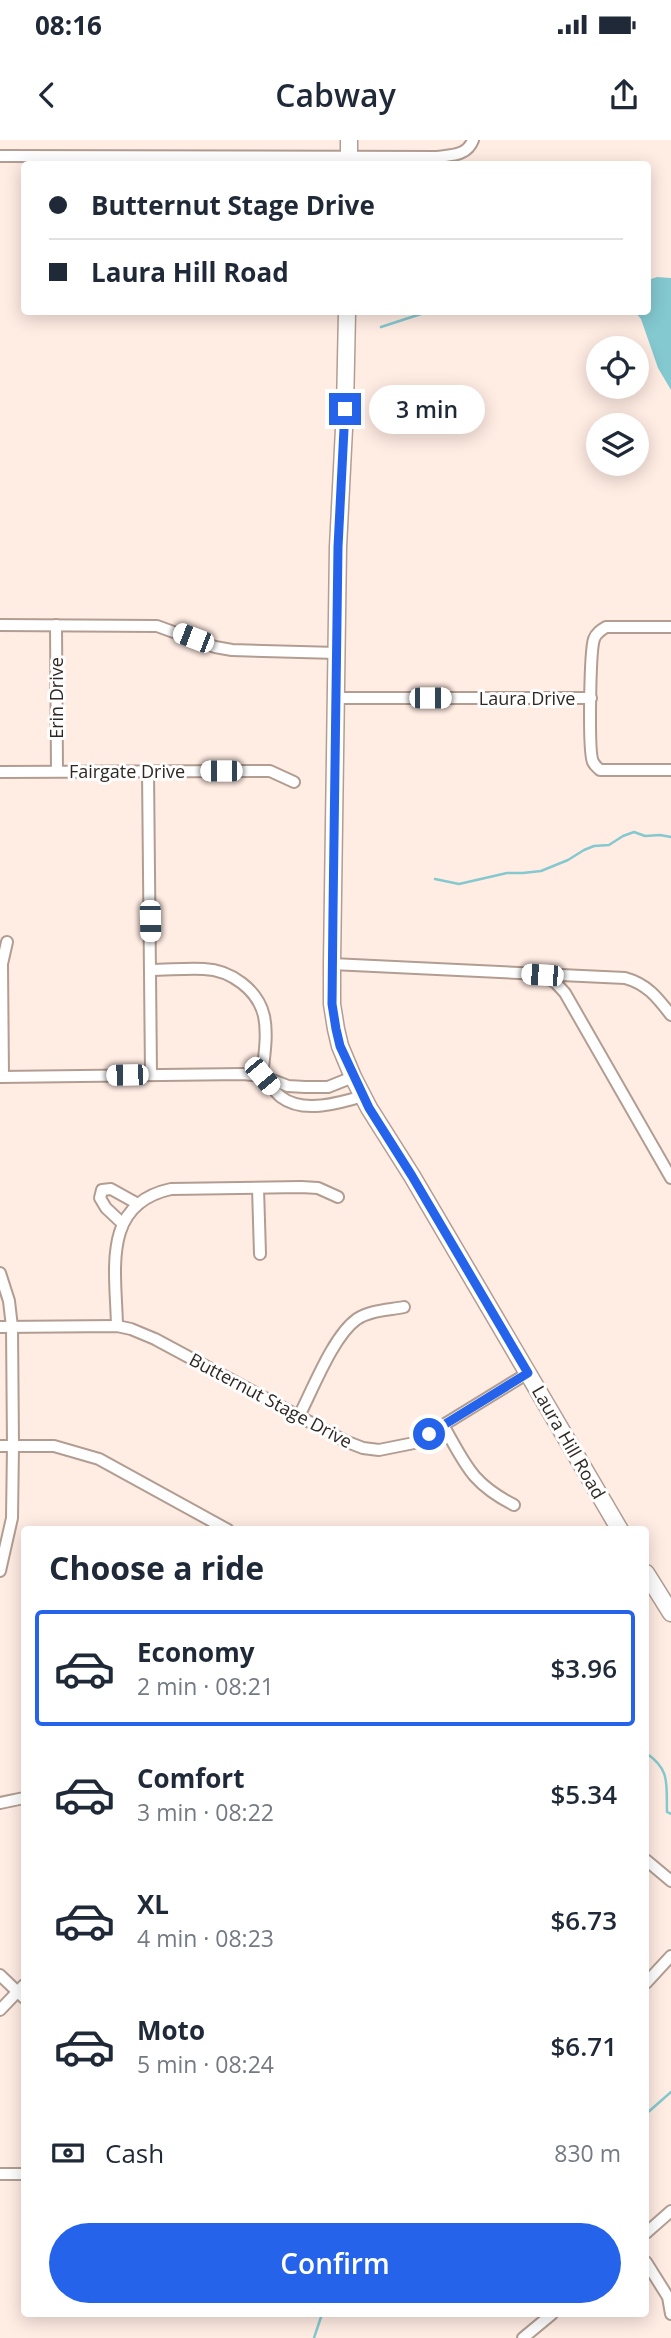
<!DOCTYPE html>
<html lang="en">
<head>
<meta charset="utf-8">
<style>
  :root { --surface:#fff; --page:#f6f6f7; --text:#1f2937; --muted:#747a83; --line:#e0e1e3; --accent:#2563eb }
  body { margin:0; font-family:"Open Sans",sans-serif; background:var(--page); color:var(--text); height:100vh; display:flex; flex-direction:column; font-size:26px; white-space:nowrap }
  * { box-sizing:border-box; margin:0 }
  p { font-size:23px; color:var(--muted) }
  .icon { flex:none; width:38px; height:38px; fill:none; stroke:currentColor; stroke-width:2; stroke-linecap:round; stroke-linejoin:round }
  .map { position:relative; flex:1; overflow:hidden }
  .panel { position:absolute; left:21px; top:1386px; width:628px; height:791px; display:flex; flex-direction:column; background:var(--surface); border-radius:7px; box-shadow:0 4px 18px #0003 }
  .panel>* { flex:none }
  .banner { position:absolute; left:21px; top:21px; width:630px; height:154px; border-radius:7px; box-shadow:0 4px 18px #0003; display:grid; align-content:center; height:154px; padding:0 28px; background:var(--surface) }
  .buttons { position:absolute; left:586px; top:196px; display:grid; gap:14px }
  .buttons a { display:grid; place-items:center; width:63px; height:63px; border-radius:50%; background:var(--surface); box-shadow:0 4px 18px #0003; font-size:35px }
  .end { position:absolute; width:32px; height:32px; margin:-16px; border:9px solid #2563eb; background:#fff; box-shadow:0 0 0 4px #fff }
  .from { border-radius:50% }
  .bubble { position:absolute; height:49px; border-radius:24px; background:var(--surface); box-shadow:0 4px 18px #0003; font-size:23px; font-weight:600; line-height:49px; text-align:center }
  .car { position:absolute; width:21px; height:42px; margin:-21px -10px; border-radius:9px; box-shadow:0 0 5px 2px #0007; background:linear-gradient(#fff 24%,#345 0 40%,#fff 0 76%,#345 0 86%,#fff 0) }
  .banner b { display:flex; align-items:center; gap:24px; height:66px; font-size:26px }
  .banner b+b { border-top:2px solid var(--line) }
  .banner i { width:18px; height:18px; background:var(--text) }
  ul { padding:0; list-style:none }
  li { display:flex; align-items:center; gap:21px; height:116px; margin:0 14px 10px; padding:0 14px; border:4px solid transparent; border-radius:7px }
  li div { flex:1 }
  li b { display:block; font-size:26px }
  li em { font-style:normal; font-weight:600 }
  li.current { border-color:var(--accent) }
  li>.icon { width:63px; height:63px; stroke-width:1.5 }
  h2 { padding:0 28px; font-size:32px; line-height:84px }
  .pay { display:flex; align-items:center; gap:18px; height:77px; padding:0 28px; font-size:26px }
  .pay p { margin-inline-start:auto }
  .action { display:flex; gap:14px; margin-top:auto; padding:14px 28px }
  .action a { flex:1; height:80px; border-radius:42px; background:var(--accent); color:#fff; font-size:28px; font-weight:600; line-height:80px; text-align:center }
  .status { display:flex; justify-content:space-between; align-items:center; height:49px; padding:0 35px; background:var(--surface); direction:ltr }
  .status svg { height:19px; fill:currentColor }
  header { display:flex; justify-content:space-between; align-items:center; height:91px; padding:0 28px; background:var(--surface); font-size:32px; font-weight:600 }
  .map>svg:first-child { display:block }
  .water { fill:#84c9d0 }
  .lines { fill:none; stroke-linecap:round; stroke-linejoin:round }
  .stream { stroke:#84c9d0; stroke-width:2.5 }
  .minor-casing { stroke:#b29d92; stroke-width:14 }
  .secondary-casing { stroke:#b29d92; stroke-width:19 }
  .minor { stroke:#fff; stroke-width:10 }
  .secondary { stroke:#fff; stroke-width:16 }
  .route { stroke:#2563eb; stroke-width:9 }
  .labels { text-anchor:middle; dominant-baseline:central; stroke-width:6; stroke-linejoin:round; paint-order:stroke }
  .street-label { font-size:18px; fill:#2f2723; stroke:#fefefe }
</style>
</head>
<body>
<div class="status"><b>08:16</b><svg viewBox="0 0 49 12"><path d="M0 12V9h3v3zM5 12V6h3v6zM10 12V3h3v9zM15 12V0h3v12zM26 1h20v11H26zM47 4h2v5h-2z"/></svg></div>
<header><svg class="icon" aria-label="back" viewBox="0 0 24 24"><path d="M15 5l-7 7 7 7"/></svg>Cabway<svg class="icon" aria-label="share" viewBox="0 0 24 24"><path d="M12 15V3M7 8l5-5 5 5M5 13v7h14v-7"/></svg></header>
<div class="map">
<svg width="671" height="2198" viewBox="0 0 671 2198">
  <rect width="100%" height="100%" fill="#ffece3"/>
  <!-- water -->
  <path class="water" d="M657,137L671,138V250L658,228L641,179L635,172H648V140Z"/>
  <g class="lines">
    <!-- stream -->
    <g class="stream">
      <path d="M381,187L427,172"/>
      <path d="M435,739L459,744L507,733H523L541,731L568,720L584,710L594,706L609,705L623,696L634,692L645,696L660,695L671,697"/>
      <path d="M646,1613C671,1630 666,1644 667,1672L671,1674"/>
      <path d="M646,1974L671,1952"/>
      <path d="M314,2198L322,2174"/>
    </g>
    <defs>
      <g id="minor">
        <path d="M0,16L437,17C451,15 467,16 473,0"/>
        <path d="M0,485L157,486L215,507L232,510L337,513"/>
        <path d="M56,485L57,631"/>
        <path d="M671,487H606C601,490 596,493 594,499C590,511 588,612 593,622C595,626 597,627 600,630H671"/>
        <path d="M336,558H591"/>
        <path d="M148,631L151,934"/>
        <path d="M0,632L270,631L294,642"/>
        <path d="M332,824L625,838C647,844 657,857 671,875"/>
        <path d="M150,830C168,830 187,828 204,829C231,830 258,850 264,876C268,895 264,917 262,936"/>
        <path d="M545,837L555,842L565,853L671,1038"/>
        <path d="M0,937L243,934L262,936L288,946L305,947H328L353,937"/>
        <path d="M3,937L2,824L7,802"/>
        <path d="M266,940C271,946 276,953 281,957C303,974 340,963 363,956"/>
        <path d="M258,1048L260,1114"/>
        <path d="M122,1083L106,1068L100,1058L102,1050L111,1049L138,1064"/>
        <path d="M0,1133L9,1161L12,1187L13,1306L12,1378L0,1431"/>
        <path d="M117,1186C116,1131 101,1064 171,1049L301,1047L318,1048L338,1057"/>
        <path d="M0,1187L117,1186L131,1189L155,1199L345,1301L363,1308L379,1310L414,1303L528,1233"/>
        <path d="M299,1276C313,1249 333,1196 357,1179C371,1170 389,1170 404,1167"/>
        <path d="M443,1285C466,1325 471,1343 514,1365"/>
        <path d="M0,1306H54L99,1319L228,1390"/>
        <path d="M0,1663L24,1658"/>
        <path d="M646,1720L671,1741"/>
        <path d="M0,1835L24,1858"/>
        <path d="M646,1843L671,1816"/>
        <path d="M0,1870L24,1845"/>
        <path d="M0,2034H24"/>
        <path d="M646,2093L671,2071"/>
        <path d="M646,2122L668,2157L671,2174"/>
        <path d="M523,2198L552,2174"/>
      </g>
      <g id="secondary">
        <path d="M349,24V0"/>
        <path d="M347,172L345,269L338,407L332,824V864L336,889L340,906L353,937L369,968L412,1036L620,1390"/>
        <path d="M646,1433L671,1473"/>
      </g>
    </defs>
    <!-- minor casing -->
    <use href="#minor" class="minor-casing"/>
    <!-- secondary casing -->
    <use href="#secondary" class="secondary-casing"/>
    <!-- minor -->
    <use href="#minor" class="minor"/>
    <!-- secondary -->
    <use href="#secondary" class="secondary"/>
  </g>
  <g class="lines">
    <!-- route -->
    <path class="route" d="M345,269L338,407L333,771L332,864L336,889L340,906L369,968L412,1036L528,1233L429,1294"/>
  </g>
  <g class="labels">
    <!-- street labels -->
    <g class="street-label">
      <text transform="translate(56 558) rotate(-90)">Erin Drive</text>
      <text x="527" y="558">Laura Drive</text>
      <text x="127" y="631">Fairgate Drive</text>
      <text transform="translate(271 1260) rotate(28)">Butternut Stage Drive</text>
      <text transform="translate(569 1302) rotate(60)">Laura Hill Road</text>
    </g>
  </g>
</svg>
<div class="buttons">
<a><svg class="icon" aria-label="locate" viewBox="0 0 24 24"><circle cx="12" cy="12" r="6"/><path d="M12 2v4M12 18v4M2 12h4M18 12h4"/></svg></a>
<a><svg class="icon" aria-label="layers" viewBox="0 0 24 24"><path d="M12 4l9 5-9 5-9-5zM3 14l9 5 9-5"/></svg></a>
</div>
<i class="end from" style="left:429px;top:1294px"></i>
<i class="end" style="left:345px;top:269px"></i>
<div class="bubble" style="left:369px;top:245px;width:116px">3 min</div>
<i class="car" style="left:193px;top:498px;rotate:291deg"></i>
<i class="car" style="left:430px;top:558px;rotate:90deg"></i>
<i class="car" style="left:221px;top:631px;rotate:270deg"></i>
<i class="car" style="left:150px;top:781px;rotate:179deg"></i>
<i class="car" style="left:542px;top:835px;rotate:274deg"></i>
<i class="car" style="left:127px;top:935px;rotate:269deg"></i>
<i class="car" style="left:262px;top:936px;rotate:140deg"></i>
<div class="banner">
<b><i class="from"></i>Butternut Stage Drive</b>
<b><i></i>Laura Hill Road</b>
</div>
<section class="panel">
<h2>Choose a ride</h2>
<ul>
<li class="current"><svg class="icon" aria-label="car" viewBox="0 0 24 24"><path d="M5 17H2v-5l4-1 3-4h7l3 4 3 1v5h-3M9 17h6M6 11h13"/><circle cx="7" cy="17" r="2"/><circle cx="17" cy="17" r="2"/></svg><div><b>Economy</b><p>2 min · 08:21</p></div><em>$3.96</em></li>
<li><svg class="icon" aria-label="car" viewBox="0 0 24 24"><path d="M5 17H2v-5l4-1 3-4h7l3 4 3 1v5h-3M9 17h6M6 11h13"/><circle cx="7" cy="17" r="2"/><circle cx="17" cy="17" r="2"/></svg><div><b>Comfort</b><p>3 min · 08:22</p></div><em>$5.34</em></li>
<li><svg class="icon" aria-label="car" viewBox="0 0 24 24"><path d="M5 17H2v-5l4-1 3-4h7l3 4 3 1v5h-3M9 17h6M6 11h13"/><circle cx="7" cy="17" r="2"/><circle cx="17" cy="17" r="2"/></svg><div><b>XL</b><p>4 min · 08:23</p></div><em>$6.73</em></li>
<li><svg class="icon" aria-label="car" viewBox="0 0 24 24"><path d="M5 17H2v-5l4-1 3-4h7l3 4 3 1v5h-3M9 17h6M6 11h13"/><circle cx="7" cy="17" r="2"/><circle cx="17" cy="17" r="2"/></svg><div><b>Moto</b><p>5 min · 08:24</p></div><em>$6.71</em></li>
</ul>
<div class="pay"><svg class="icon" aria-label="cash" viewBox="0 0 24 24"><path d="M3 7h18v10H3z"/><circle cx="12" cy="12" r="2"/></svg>Cash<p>830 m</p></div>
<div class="action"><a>Confirm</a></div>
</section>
</div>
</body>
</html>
